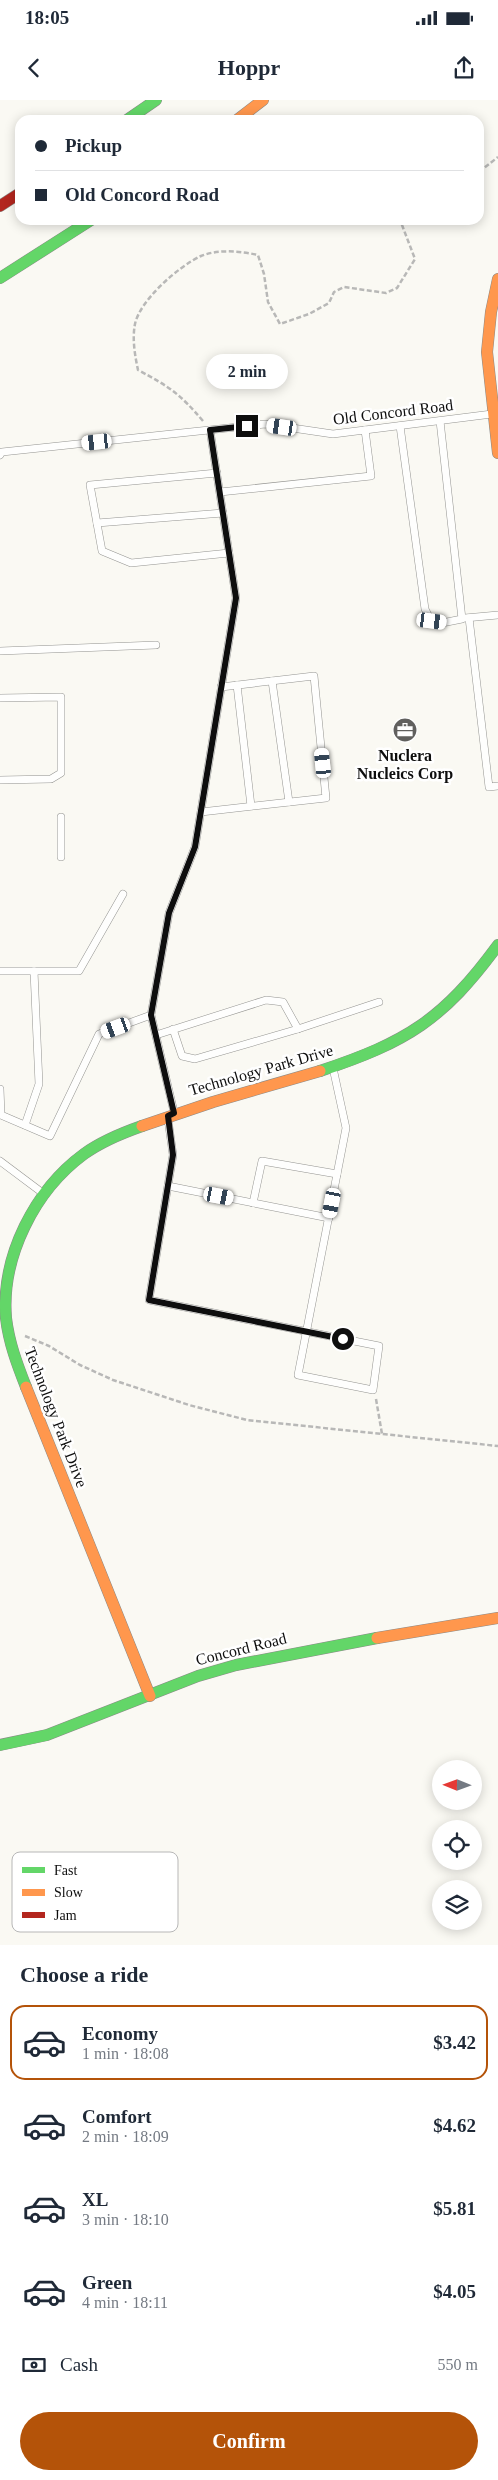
<!DOCTYPE html>
<html lang="en">
<head>
<meta charset="utf-8">
<style>
  :root { --surface:#fff; --page:#f2f2f3; --text:#1f2937; --muted:#747a83; --line:#e0e1e3; --accent:#b45309 }
  body { margin:0; font-family:Georgia,serif; background:var(--page); color:var(--text); height:100vh; display:flex; flex-direction:column; font-size:19px; white-space:nowrap }
  * { box-sizing:border-box; margin:0 }
  p { font-size:16px; color:var(--muted) }
  .icon { flex:none; width:28px; height:28px; fill:none; stroke:currentColor; stroke-width:2; stroke-linecap:round; stroke-linejoin:round }
  .map { position:relative; height:1845px; overflow:hidden }
  .side { display:flex; flex-direction:column; background:var(--surface); flex:1 }
  .side>* { flex:none }
  .top-card { position:absolute; left:15px; top:15px; width:469px; height:110px; border-radius:15px; box-shadow:0 2px 12px #0003; display:grid; align-content:center; height:110px; padding:0 20px; background:var(--surface) }
  .needle { width:32px; rotate:271deg }
  .buttons { position:absolute; left:432px; top:1660px; display:grid; gap:10px }
  .buttons a { display:grid; place-items:center; width:50px; height:50px; border-radius:50%; background:var(--surface); box-shadow:0 2px 12px #0003; font-size:25px }
  .end { position:absolute; width:22px; height:22px; margin:-11px; border:6px solid #0e0e0e; background:#fff; box-shadow:0 0 0 2px #fff }
  .from { border-radius:50% }
  .bubble { position:absolute; height:35px; border-radius:18px; background:var(--surface); box-shadow:0 2px 12px #0003; font-size:16px; font-weight:600; line-height:35px; text-align:center }
  .car { position:absolute; width:15px; height:30px; margin:-15px -8px; border-radius:6px; box-shadow:0 0 4px 1px #0007; background:linear-gradient(#fff 24%,#345 0 40%,#fff 0 76%,#345 0 86%,#fff 0) }
  .top-card b { display:flex; align-items:center; gap:18px; height:48px; font-size:19px }
  .top-card b+b { border-top:1px solid var(--line) }
  .top-card i { width:12px; height:12px; background:var(--text) }
  ul { padding:0; list-style:none }
  li { display:flex; align-items:center; gap:15px; height:75px; margin:0 10px 8px; padding:0 10px; border:2px solid transparent; border-radius:15px }
  li div { flex:1 }
  li b { display:block; font-size:19px }
  li em { font-style:normal; font-weight:600 }
  li.current { border-color:var(--accent) }
  li>.icon { width:45px; height:45px; stroke-width:1.5 }
  h2 { padding:0 20px; font-size:22px; line-height:60px }
  .pay { display:flex; align-items:center; gap:12px; height:55px; padding:0 20px; font-size:19px }
  .pay p { margin-inline-start:auto }
  .action { display:flex; gap:10px; margin-top:auto; padding:10px 20px }
  .action a { flex:1; height:58px; border-radius:30px; background:var(--accent); color:#fff; font-size:20px; font-weight:600; line-height:58px; text-align:center }
  .status { display:flex; justify-content:space-between; align-items:center; height:35px; padding:0 25px; background:var(--surface); direction:ltr }
  .status svg { height:14px; fill:currentColor }
  header { display:flex; justify-content:space-between; align-items:center; height:65px; padding:0 20px; background:var(--surface); font-size:22px; font-weight:600 }
  .map>svg:first-child { display:block }
  .lines { fill:none; stroke-linecap:round; stroke-linejoin:round }
  .lane-casing { stroke:#949491; stroke-width:8 }
  .fast-casing { stroke:#8b8a88; stroke-width:12 }
  .slow-casing { stroke:#8b8a88; stroke-width:12 }
  .jam-casing { stroke:#8b8a88; stroke-width:12 }
  .path { stroke:#b8b8b7; stroke-width:2.5; stroke-dasharray:5 2.5; stroke-linecap:butt }
  .lane { stroke:#fefefd; stroke-width:7 }
  .fast { stroke:#63d668; stroke-width:11 }
  .slow { stroke:#ff974d; stroke-width:11 }
  .jam { stroke:#b3261e; stroke-width:11 }
  .route { stroke:#0e0e0e; stroke-width:6 }
  .labels { text-anchor:middle; dominant-baseline:central; stroke-width:5; stroke-linejoin:round; paint-order:stroke }
  .street-label { font-size:16px; fill:#0e0e0e; stroke:#fff }
  .poi-label { font-size:16px; font-weight:bold; fill:#0e0e0e; stroke:#fff }
  .key { fill:#fff; stroke:#b7b7b7; stroke-width:1 }
  .key-label { font-size:14px; fill:#0e0e0e }
</style>
</head>
<body>
<div class="status"><b>18:05</b><svg viewBox="0 0 49 12"><path d="M0 12V9h3v3zM5 12V6h3v6zM10 12V3h3v9zM15 12V0h3v12zM26 1h20v11H26zM47 4h2v5h-2z"/></svg></div>
<header><svg class="icon" aria-label="back" viewBox="0 0 24 24"><path d="M15 5l-7 7 7 7"/></svg>Hoppr<svg class="icon" aria-label="share" viewBox="0 0 24 24"><path d="M12 15V3M7 8l5-5 5 5M5 13v7h14v-7"/></svg></header>
<div class="map">
<svg width="498" height="1845" viewBox="0 0 498 1845">
  <rect width="100%" height="100%" fill="#faf9f3"/>
  <g class="lines">
    <defs>
      <g id="lane">
        <path d="M400,326L425,509L431,521L442,523L462,519L440,321"/>
        <path d="M0,355L2,352L265,324L333,334L492,314"/>
        <path d="M217,373L90,385L102,451L131,463L229,453"/>
        <path d="M220,392L371,376L365,330"/>
        <path d="M97,423L223,413"/>
        <path d="M465,518L498,515"/>
        <path d="M469,518L489,687L498,686"/>
        <path d="M0,551L156,545"/>
        <path d="M272,581L289,702"/>
        <path d="M237,585L251,706"/>
        <path d="M0,598L61,597V673L51,679L0,680"/>
        <path d="M201,712L326,698L314,576L221,587"/>
        <path d="M61,757V717"/>
        <path d="M0,871H79L123,794"/>
        <path d="M173,929L182,956L195,959L298,929"/>
        <path d="M156,935L266,900L283,902L298,929L379,902"/>
        <path d="M0,989L1,1015L50,1036L99,934L151,915"/>
        <path d="M174,1012L151,915L169,813L195,747L236,498L210,330"/>
        <path d="M168,1019L173,1055L149,1200L379,1246L373,1290L298,1275L346,1028L333,968"/>
        <path d="M25,1025L39,984L34,871"/>
        <path d="M0,1061L44,1094"/>
        <path d="M168,1086L329,1118"/>
        <path d="M253,1103L262,1061L337,1074"/>
      </g>
      <g id="fast">
        <path d="M127,20L156,0"/>
        <path d="M0,178L91,120"/>
        <path d="M320,971C407,942 443,920 498,845"/>
        <path d="M26,1287C17,1264 9,1243 6,1218C1,1156 35,1090 84,1054C102,1041 122,1033 142,1026"/>
        <path d="M0,1645L47,1635L198,1576L236,1565L377,1538"/>
      </g>
      <g id="slow">
        <path d="M237,20L263,0"/>
        <path d="M498,179L491,212L487,252L498,353"/>
        <path d="M142,1026L213,1002L320,971"/>
        <path d="M26,1287L150,1596"/>
        <path d="M377,1538L498,1518"/>
      </g>
      <path id="jam" d="M0,106L20,93"/>
    </defs>
    <!-- lane casing -->
    <use href="#lane" class="lane-casing"/>
    <!-- fast casing -->
    <use href="#fast" class="fast-casing"/>
    <!-- slow casing -->
    <use href="#slow" class="slow-casing"/>
    <!-- jam casing -->
    <use href="#jam" class="jam-casing"/>
    <!-- path -->
    <g class="path">
      <path d="M479,72L498,57"/>
      <path d="M203,321C180,294 170,287 138,270C135,256 132,239 135,224C140,200 179,166 201,156C218,149 240,151 258,155L264,174L268,202L280,224L309,214L329,203L334,192L344,187L386,193L397,188L415,159L402,125L407,120"/>
      <path d="M25,1236L49,1246L80,1265L113,1280L189,1305L247,1320L498,1346"/>
      <path d="M376,1299L382,1334"/>
    </g>
    <!-- lane -->
    <use href="#lane" class="lane"/>
    <!-- fast -->
    <use href="#fast" class="fast"/>
    <!-- slow -->
    <use href="#slow" class="slow"/>
    <!-- jam -->
    <use href="#jam" class="jam"/>
  </g>
  <g class="lines">
    <!-- route -->
    <path class="route" d="M247,326L210,330L236,498L195,747L169,813L151,915L174,1013L168,1016L173,1055L149,1200L343,1239"/>
  </g>
  <!-- icons -->
  <defs>
    <symbol id="office-disc" viewBox="-11 -11 22 22"><circle r="9.5" fill="#61605e" stroke="#fff"/><path d="M-6-3h4V-5.5h4V-3h4V5H-6ZM-1-4.5V-3h2v-1.5ZM-6 0V1H6V0Z" fill="#fff"/></symbol>
  </defs>
  <g fill-rule="evenodd">
    <use href="#office-disc" x="391" y="616" width="28" height="28"/>
  </g>
  <g class="labels">
    <!-- street labels -->
    <g class="street-label">
      <text transform="translate(393 312) rotate(-7)">Old Concord Road</text>
      <text transform="translate(261 970) rotate(-16)">Technology Park Drive</text>
      <text transform="translate(56 1317) rotate(69)">Technology Park Drive</text>
      <text transform="translate(241 1549) rotate(-14)">Concord Road</text>
    </g>
    <!-- poi labels -->
    <g class="poi-label">
      <text x="405" y="655">Nuclera<tspan x="405" dy="18">Nucleics Corp</tspan></text>
    </g>
  </g>
  <!-- legend -->
  <rect x="12" y="1752" width="166" height="80" rx="8" class="key"/>
  <rect x="22" y="1767" width="23" height="6" fill="#63d668"/>
  <rect x="22" y="1789" width="23" height="7" fill="#ff974d"/>
  <rect x="22" y="1812" width="23" height="6" fill="#b3261e"/>
  <g class="key-label">
    <text x="54" y="1775">Fast</text>
    <text x="54" y="1797">Slow</text>
    <text x="54" y="1820">Jam</text>
  </g>
</svg>
<div class="buttons">
<a><svg class="needle" viewBox="-14 -14 28 28"><path d="M0-13l5 13h-10z" fill="#e53935"/><path d="M0 13l5-13h-10z" fill="#747a83"/></svg></a>
<a><svg class="icon" aria-label="locate" viewBox="0 0 24 24"><circle cx="12" cy="12" r="6"/><path d="M12 2v4M12 18v4M2 12h4M18 12h4"/></svg></a>
<a><svg class="icon" aria-label="layers" viewBox="0 0 24 24"><path d="M12 4l9 5-9 5-9-5zM3 14l9 5 9-5"/></svg></a>
</div>
<i class="end from" style="left:343px;top:1239px"></i>
<i class="end" style="left:247px;top:326px"></i>
<div class="bubble" style="left:206px;top:254px;width:82px">2 min</div>
<i class="car" style="left:282px;top:327px;rotate:278deg"></i>
<i class="car" style="left:97px;top:342px;rotate:264deg"></i>
<i class="car" style="left:432px;top:521px;rotate:97deg"></i>
<i class="car" style="left:323px;top:663px;rotate:354deg"></i>
<i class="car" style="left:116px;top:928px;rotate:250deg"></i>
<i class="car" style="left:219px;top:1096px;rotate:101deg"></i>
<i class="car" style="left:332px;top:1103px;rotate:191deg"></i>
<div class="top-card">
<b><i class="from"></i>Pickup</b>
<b><i></i>Old Concord Road</b>
</div>
</div>
<section class="side">
<h2>Choose a ride</h2>
<ul>
<li class="current"><svg class="icon" aria-label="car" viewBox="0 0 24 24"><path d="M5 17H2v-5l4-1 3-4h7l3 4 3 1v5h-3M9 17h6M6 11h13"/><circle cx="7" cy="17" r="2"/><circle cx="17" cy="17" r="2"/></svg><div><b>Economy</b><p>1 min · 18:08</p></div><em>$3.42</em></li>
<li><svg class="icon" aria-label="car" viewBox="0 0 24 24"><path d="M5 17H2v-5l4-1 3-4h7l3 4 3 1v5h-3M9 17h6M6 11h13"/><circle cx="7" cy="17" r="2"/><circle cx="17" cy="17" r="2"/></svg><div><b>Comfort</b><p>2 min · 18:09</p></div><em>$4.62</em></li>
<li><svg class="icon" aria-label="car" viewBox="0 0 24 24"><path d="M5 17H2v-5l4-1 3-4h7l3 4 3 1v5h-3M9 17h6M6 11h13"/><circle cx="7" cy="17" r="2"/><circle cx="17" cy="17" r="2"/></svg><div><b>XL</b><p>3 min · 18:10</p></div><em>$5.81</em></li>
<li><svg class="icon" aria-label="car" viewBox="0 0 24 24"><path d="M5 17H2v-5l4-1 3-4h7l3 4 3 1v5h-3M9 17h6M6 11h13"/><circle cx="7" cy="17" r="2"/><circle cx="17" cy="17" r="2"/></svg><div><b>Green</b><p>4 min · 18:11</p></div><em>$4.05</em></li>
</ul>
<div class="pay"><svg class="icon" aria-label="cash" viewBox="0 0 24 24"><path d="M3 7h18v10H3z"/><circle cx="12" cy="12" r="2"/></svg>Cash<p>550 m</p></div>
<div class="action"><a>Confirm</a></div>
</section>
</body>
</html>
